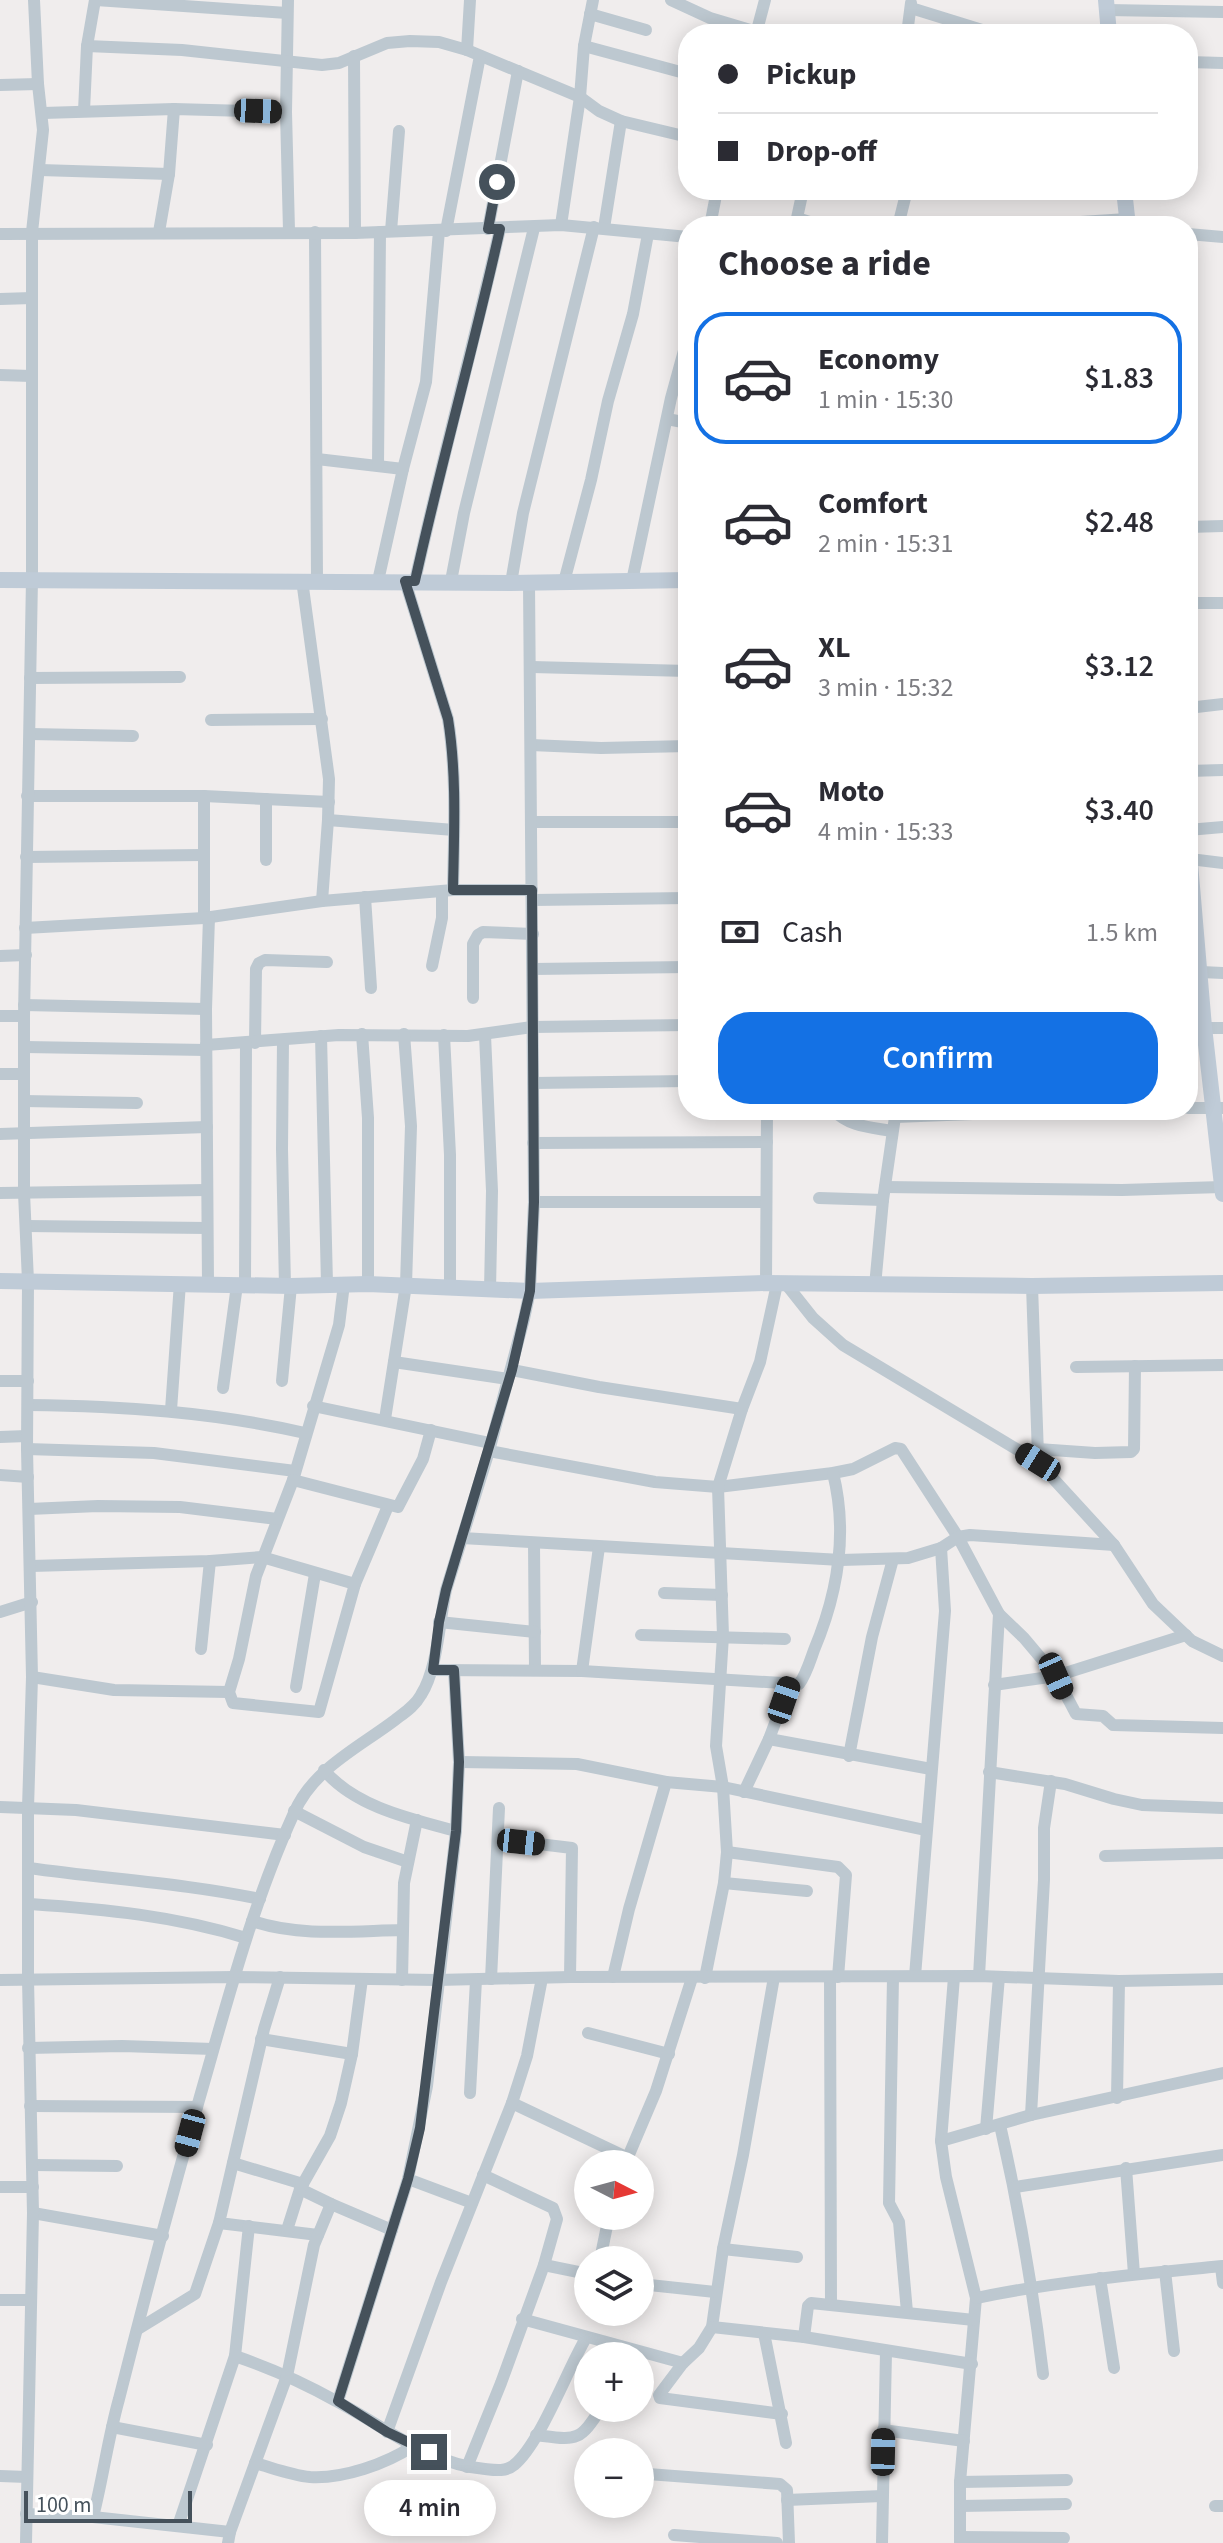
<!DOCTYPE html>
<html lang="en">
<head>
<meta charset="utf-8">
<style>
  :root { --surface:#fff; --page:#f7f7f7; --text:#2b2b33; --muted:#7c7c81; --line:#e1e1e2; --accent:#1471e4 }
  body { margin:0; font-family:"Source Sans 3",sans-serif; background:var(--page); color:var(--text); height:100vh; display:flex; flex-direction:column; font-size:30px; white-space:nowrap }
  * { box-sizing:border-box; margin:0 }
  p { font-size:26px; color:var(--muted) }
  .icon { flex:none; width:44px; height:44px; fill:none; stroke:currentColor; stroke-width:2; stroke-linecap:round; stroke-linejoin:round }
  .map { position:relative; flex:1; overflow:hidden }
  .panel { position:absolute; left:678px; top:216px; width:520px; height:904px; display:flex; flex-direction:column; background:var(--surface); border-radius:32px; box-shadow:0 4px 20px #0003 }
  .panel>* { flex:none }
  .guide { position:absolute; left:678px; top:24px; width:520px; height:176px; border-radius:32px; box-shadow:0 4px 20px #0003; display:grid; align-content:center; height:176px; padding:0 40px; background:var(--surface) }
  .needle { width:52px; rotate:96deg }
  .fabs { position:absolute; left:574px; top:2150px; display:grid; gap:16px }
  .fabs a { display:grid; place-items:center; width:80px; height:80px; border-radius:50%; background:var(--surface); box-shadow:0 4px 20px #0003; font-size:40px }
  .scale { position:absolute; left:24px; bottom:20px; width:168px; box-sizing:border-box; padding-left:8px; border:4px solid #45515b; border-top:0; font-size:22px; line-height:28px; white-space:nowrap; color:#45515b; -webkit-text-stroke:6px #fff; paint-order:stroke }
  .end { position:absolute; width:36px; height:36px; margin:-18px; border:10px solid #45515b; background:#fff; box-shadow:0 0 0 4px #fff }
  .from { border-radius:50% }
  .bubble { position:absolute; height:56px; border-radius:28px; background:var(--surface); box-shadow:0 4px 20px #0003; font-size:26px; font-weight:600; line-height:56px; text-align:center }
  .car { position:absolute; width:24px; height:48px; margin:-24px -12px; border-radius:10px; box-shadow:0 0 6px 2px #0007; background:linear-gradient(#222 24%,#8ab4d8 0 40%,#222 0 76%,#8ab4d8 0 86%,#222 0) }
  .guide b { display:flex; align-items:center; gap:28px; height:76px; font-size:30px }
  .guide b+b { border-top:2px solid var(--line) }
  .guide i { width:20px; height:20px; background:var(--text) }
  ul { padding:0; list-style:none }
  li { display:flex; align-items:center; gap:24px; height:132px; margin:0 16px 12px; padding:0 24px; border:4px solid transparent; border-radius:32px }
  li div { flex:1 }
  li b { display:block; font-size:30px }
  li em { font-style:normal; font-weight:600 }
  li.selected { border-color:var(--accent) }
  li>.icon { width:72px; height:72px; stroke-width:1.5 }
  h2 { padding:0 40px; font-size:36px; line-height:96px }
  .pay { display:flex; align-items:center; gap:20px; height:88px; padding:0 40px; font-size:30px }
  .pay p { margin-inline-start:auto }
  .primary-button { display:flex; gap:16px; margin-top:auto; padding:16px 40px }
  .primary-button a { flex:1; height:92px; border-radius:32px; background:var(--accent); color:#fff; font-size:32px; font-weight:600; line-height:92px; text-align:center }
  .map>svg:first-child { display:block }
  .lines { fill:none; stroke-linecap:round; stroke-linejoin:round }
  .street { stroke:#bdc8d0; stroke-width:12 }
  .secondary { stroke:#bfcbd7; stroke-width:16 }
  .route { stroke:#45515b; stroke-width:10 }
</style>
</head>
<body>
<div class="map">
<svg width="1223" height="2543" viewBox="0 0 1223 2543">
  <rect width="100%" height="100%" fill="#f0eded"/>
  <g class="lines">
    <!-- street -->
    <g class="street">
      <path d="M96,0L287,13"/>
      <path d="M288,0L286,112L289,231"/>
      <path d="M671,0L710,18L757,32"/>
      <path d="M911,8L995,34"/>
      <path d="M1107,10L1223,12"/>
      <path d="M590,14L646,30"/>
      <path d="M756,34L765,0"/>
      <path d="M907,34L911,3"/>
      <path d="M1089,34L1109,32"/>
      <path d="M87,46L182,50L322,65L339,63L387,43L410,41L439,42L467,50L580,97L599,111L621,121L688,137"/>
      <path d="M584,46L688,74"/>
      <path d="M467,50L470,0"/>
      <path d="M354,56L355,233"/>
      <path d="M1188,62L1223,63"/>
      <path d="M0,85L38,84"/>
      <path d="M84,111L87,46L95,0"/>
      <path d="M43,113L174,109L286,112"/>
      <path d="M40,170L169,174"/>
      <path d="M803,190L797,218L816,224"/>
      <path d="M561,225L580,97L584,46L593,0"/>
      <path d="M710,226L717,190"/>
      <path d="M898,226L907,190"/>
      <path d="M1019,226L1127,219"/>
      <path d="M604,228L621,121"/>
      <path d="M488,229L518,71"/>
      <path d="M391,231L399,131"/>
      <path d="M446,231L480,56"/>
      <path d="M159,232L169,174L174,109"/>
      <path d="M315,232L317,580"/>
      <path d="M0,234L355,233L561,225L688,237"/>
      <path d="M1188,234L1223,237"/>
      <path d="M0,299L32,298"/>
      <path d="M0,375L31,376"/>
      <path d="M667,419L688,423"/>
      <path d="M317,459L403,469"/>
      <path d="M378,465L380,232"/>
      <path d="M1188,527L1223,526"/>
      <path d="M302,580L329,779L328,820L322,901"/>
      <path d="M378,581L403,469L426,382L439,231"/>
      <path d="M405,581L448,719C457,775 454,833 453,890"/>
      <path d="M415,581C441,463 473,347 500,229"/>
      <path d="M451,581L464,513L534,228"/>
      <path d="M632,581L671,398L688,336"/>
      <path d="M564,582L591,480L608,401L633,314L648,234"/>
      <path d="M511,583L523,513L594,227"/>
      <path d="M1188,603H1223"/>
      <path d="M532,667L688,671"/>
      <path d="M30,678L180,677"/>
      <path d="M1188,708L1223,704"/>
      <path d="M211,720L322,719"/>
      <path d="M30,734L133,736"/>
      <path d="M531,745L601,748L688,746"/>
      <path d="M1188,771L1223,770"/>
      <path d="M27,796H204L329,802"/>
      <path d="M266,799V860"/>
      <path d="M328,820L454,830"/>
      <path d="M532,822H688"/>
      <path d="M1188,830L1223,827"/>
      <path d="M26,857L203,855"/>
      <path d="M1190,859L1223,863"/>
      <path d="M365,897L371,988"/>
      <path d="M533,900L688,898"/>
      <path d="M204,918V796"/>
      <path d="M25,928L204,918L322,901L453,890H532"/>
      <path d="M0,956L26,955"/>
      <path d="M432,966L442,918V892"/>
      <path d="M533,969L688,967"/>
      <path d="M1201,972L1223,973"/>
      <path d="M473,998V944L478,935L483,932L533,934"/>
      <path d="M24,1005L206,1009"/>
      <path d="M0,1016H24"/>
      <path d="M1188,1028H1223"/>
      <path d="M362,1034L368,1118V1284"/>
      <path d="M444,1035L450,1155V1288"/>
      <path d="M485,1035L492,1191L490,1290"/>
      <path d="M321,1036L327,1284"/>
      <path d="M283,1040L282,1149L285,1286"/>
      <path d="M255,1043L256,969L259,963L265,960L327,962"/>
      <path d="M206,1045L339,1035L468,1036L532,1027L688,1025"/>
      <path d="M25,1047L206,1050"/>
      <path d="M0,1074H24"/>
      <path d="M533,1083L688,1081"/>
      <path d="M24,1101L137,1103"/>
      <path d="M1188,1108H1223"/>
      <path d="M833,1110C850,1127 869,1127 892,1131"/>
      <path d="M895,1117L1077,1110"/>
      <path d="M0,1134L207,1127"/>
      <path d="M533,1143L767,1142"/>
      <path d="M885,1187L1122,1190L1222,1187"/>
      <path d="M0,1193L207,1190"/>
      <path d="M819,1198L883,1200"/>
      <path d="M534,1202H765"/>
      <path d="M26,1226L207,1228"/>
      <path d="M766,1283L767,1110"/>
      <path d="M208,1284L206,1009L209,917"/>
      <path d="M344,1284L339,1325L293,1480L256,1576L239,1659L229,1692L233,1703L319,1712L355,1584L388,1506"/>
      <path d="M786,1284L813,1318L843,1345L1038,1462L1114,1545L1153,1604L1192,1641L1223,1656"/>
      <path d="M245,1285L246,1043"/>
      <path d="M875,1286L883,1200L896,1110"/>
      <path d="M1032,1286L1038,1455"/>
      <path d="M394,1362L508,1379"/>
      <path d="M1076,1367L1223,1365"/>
      <path d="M512,1370L599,1387L742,1409"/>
      <path d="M0,1381H28"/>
      <path d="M282,1381L291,1286"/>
      <path d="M223,1388L237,1285"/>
      <path d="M28,1405C122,1406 213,1412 305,1433"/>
      <path d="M313,1406L490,1443"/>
      <path d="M171,1410L180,1283"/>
      <path d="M385,1419L406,1285L411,1126L404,1034"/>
      <path d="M0,1437L27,1436"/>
      <path d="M27,1449L154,1453L295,1471"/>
      <path d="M1038,1449L1095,1453L1131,1452L1134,1449L1135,1366"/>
      <path d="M489,1451L655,1482L718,1487L833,1473L853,1469L895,1448L901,1449L958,1537L999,1614L979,1976"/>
      <path d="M0,1475L28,1477"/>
      <path d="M293,1480L398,1507L423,1459L431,1430"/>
      <path d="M29,1509L98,1506L180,1507L277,1519"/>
      <path d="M462,1538L841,1560L908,1558L941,1548L958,1537L970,1535L1114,1545"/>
      <path d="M534,1543L535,1670"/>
      <path d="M31,1566L210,1561L262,1557L355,1584"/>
      <path d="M664,1593L722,1595"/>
      <path d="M0,1612L32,1602"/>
      <path d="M999,1614L1024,1638L1056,1676L1076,1714L1103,1716L1113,1725L1223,1728"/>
      <path d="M439,1622L535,1632"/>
      <path d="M641,1635L785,1639"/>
      <path d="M201,1649L210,1561"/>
      <path d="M433,1670L582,1671L799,1684C806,1675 810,1661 814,1650C838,1593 848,1533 833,1473"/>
      <path d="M582,1671L599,1547"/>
      <path d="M32,1677L114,1690L229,1692"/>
      <path d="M994,1685L1056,1676L1186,1635"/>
      <path d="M296,1687L315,1574"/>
      <path d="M769,1739L931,1769"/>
      <path d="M849,1756L872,1637L893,1559"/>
      <path d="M459,1762L577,1764L666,1782"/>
      <path d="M324,1770C355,1807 411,1819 456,1831"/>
      <path d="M989,1772L1065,1784L1114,1799L1142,1805L1223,1808"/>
      <path d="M744,1792L769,1739L790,1683"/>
      <path d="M0,1807L76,1810L285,1835"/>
      <path d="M294,1811L364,1847L408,1862"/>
      <path d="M498,1839L572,1848L570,1977"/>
      <path d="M727,1852L838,1867L846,1875L838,1977"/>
      <path d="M1105,1856L1223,1853"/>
      <path d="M29,1868C106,1879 184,1883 260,1899"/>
      <path d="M724,1883L807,1891"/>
      <path d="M30,1904C103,1909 176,1916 246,1938"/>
      <path d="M252,1921C300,1937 351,1931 402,1930"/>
      <path d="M915,1976L945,1611L941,1548"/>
      <path d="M280,1977L264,2029L219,2223L318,2235"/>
      <path d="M613,1977L629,1909L666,1782L723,1787L925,1830"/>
      <path d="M774,1977L743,2155L723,2249L712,2327L699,2348L683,2363L659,2395L660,2398L782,2414"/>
      <path d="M830,1977L831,2304"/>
      <path d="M893,1977L889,2203L899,2222L907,2312"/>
      <path d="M954,1977L941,2141L946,2177L976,2298L960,2482V2543"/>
      <path d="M705,1978L724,1883L727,1852L723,1787L716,1746L723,1636L718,1487L742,1409L760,1362L777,1284"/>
      <path d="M491,1979L499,1808"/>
      <path d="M0,1980L234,1977L437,1980L570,1977L979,1976L1119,1981L1223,1979"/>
      <path d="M402,1980L404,1883L417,1820"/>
      <path d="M588,2033L669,2054"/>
      <path d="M261,2039L352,2054"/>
      <path d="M28,2048L122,2046L213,2049"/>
      <path d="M470,2093L476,1980"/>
      <path d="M1117,2098L1119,1981"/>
      <path d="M512,2103L628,2158"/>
      <path d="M30,2106L197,2107"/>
      <path d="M1031,2115L1044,1880V1828L1051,1781"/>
      <path d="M1000,2125C1019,2208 1033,2290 1043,2374"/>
      <path d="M986,2129L999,1977"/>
      <path d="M941,2141L1031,2115L1223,2073"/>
      <path d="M233,2163L303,2184"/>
      <path d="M625,2164L656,2091L692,1978"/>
      <path d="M33,2165L117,2166"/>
      <path d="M1126,2168L1134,2274"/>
      <path d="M408,2179L472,2203"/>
      <path d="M0,2187H33"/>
      <path d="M1015,2187L1223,2155"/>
      <path d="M300,2189L331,2204"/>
      <path d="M33,2213L163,2236"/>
      <path d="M287,2230L300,2189L330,2136L341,2103L352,2054L362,1979"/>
      <path d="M723,2249L797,2257"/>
      <path d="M600,2260L609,2216"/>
      <path d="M544,2265L588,2274"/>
      <path d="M1221,2267L1223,2283"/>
      <path d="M1165,2271L1174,2351"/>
      <path d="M1100,2278L1114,2368"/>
      <path d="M640,2284L715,2292"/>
      <path d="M976,2298C1058,2281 1140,2274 1223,2266"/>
      <path d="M0,2300H31"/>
      <path d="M522,2319L683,2363"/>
      <path d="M712,2327L804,2337L972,2364"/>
      <path d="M138,2329L195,2294L219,2223"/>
      <path d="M764,2333L786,2443"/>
      <path d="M804,2337L808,2306L811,2303L974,2320"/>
      <path d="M235,2356C270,2368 304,2383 336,2401C384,2426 428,2464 485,2469C494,2470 506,2472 514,2465C540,2444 567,2370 586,2338"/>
      <path d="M338,2401L408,2179L427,2086L456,1831L459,1762L454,1670"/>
      <path d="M112,2427L207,2445"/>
      <path d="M883,2430L964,2441"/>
      <path d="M387,2432L441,2282L512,2103L527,2056L542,1978"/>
      <path d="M536,2435C576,2440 579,2443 601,2408"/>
      <path d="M255,2463C273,2468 291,2475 310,2477C343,2479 386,2464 413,2446"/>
      <path d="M467,2467L501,2383L544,2265L557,2219L553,2208L483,2175"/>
      <path d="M648,2474L780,2484L787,2490L789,2543"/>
      <path d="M0,2476L27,2477"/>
      <path d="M960,2482L1067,2480"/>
      <path d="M787,2500L882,2496"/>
      <path d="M960,2506L1066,2504"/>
      <path d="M1215,2506H1223"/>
      <path d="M26,2514L93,2517C103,2478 108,2438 119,2399C147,2288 177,2176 209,2065C233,1980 257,1894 294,1813C313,1769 358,1748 395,1720C404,1713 415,1706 421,1695C438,1668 439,1622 446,1590L489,1451L524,1319L530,1291L534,1202L529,583"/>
      <path d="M93,2517L230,2532"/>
      <path d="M178,2526L235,2356L249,2226"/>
      <path d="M674,2535L777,2543"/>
      <path d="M960,2537L1064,2538"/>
      <path d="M26,2543L33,2213L28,1979V1808L32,1677L27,1449L28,1281L24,1193V1016L32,579V232L43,130L38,84L34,0"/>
      <path d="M228,2543L230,2532L287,2376L314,2245L331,2204L392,2230"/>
      <path d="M882,2543L886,2352"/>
    </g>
    <!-- secondary -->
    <g class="secondary">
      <path d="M1106,0L1109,34"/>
      <path d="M1124,190L1128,226"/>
      <path d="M0,580L511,583L688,580"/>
      <path d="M1188,840L1204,1027L1223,1194"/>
      <path d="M0,1281L291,1286L368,1284L530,1291L766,1283L1032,1286L1223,1283"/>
    </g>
  </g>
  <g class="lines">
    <!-- route -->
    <path class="route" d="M429,2452L387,2432L338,2401L408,2179L420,2128L456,1831L459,1762L454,1670H433L439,1622L446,1590L512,1370L530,1291L534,1202L532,890H453C454,833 457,775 448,719L405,581H415C441,463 474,347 500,229H488L497,182"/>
  </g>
</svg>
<div class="fabs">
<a><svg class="needle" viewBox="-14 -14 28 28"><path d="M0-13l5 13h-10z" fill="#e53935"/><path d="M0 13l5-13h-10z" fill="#7c7c81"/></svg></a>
<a><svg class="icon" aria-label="layers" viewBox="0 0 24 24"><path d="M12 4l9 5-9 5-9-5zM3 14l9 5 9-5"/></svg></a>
<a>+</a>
<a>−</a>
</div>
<div class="scale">100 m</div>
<i class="end from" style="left:497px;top:182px"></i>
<i class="end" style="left:429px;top:2452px"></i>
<div class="bubble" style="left:364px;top:2480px;width:132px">4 min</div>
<i class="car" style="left:258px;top:111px;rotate:92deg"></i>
<i class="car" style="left:1038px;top:1462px;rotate:302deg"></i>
<i class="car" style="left:1056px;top:1676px;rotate:156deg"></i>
<i class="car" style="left:784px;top:1700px;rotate:19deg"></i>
<i class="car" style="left:521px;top:1842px;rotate:96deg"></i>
<i class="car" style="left:190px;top:2133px;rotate:195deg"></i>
<i class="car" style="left:883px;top:2452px;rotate:1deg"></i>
<div class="guide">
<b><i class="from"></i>Pickup</b>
<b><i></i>Drop-off</b>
</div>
<section class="panel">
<h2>Choose a ride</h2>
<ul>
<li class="selected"><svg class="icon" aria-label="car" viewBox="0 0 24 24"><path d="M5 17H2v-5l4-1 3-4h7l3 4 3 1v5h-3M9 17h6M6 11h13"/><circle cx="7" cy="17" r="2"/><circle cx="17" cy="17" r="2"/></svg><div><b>Economy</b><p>1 min · 15:30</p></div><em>$1.83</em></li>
<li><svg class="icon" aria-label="car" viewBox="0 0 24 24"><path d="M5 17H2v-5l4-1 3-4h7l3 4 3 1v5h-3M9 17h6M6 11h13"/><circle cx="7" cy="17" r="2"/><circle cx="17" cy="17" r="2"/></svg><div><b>Comfort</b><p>2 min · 15:31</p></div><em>$2.48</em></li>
<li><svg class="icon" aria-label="car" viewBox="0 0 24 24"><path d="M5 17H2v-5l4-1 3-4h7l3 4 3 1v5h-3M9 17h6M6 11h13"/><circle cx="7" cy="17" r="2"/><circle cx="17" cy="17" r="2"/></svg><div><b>XL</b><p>3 min · 15:32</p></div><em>$3.12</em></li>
<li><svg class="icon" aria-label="car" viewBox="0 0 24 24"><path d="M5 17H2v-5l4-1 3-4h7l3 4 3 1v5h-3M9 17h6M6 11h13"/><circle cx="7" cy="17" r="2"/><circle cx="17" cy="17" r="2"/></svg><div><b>Moto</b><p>4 min · 15:33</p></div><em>$3.40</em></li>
</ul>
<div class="pay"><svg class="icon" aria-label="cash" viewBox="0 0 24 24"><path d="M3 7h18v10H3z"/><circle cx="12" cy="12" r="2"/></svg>Cash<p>1.5 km</p></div>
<div class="primary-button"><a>Confirm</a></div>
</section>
</div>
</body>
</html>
